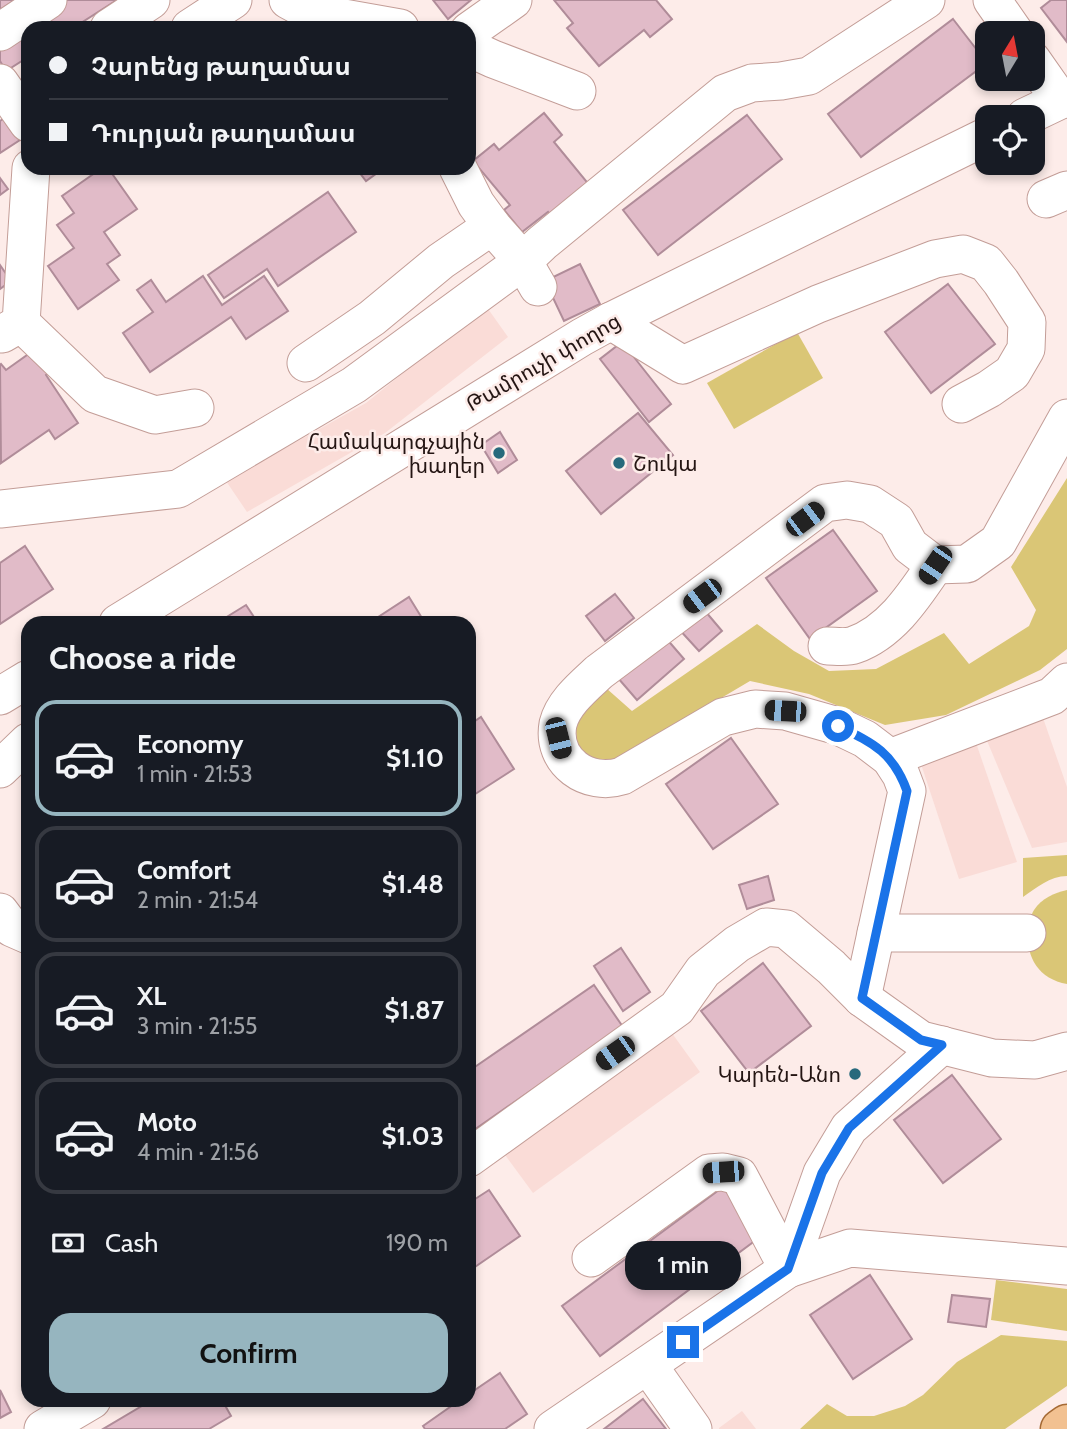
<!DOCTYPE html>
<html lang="en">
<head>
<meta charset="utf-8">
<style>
  :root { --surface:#171b24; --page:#20242c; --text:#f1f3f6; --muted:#9ea1a6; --line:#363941; --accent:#96b5bf }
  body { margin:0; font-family:Cabin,"Noto Sans Armenian",sans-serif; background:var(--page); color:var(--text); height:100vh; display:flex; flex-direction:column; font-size:26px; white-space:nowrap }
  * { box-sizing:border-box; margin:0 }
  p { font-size:23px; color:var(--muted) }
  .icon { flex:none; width:38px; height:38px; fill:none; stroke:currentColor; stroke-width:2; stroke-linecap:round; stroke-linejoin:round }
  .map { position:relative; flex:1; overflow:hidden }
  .details { position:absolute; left:21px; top:616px; width:455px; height:791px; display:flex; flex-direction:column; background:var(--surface); border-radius:21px; box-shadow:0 4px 10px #0003 }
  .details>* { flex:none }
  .hud { position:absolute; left:21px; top:21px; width:455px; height:154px; border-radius:21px; box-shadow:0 4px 10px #0003; display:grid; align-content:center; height:154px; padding:0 28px; background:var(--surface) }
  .needle { width:46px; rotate:10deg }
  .tools { position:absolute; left:975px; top:21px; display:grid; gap:14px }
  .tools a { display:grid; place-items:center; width:70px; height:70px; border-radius:14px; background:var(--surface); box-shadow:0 4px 10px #0003; font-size:35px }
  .end { position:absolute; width:32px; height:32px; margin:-16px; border:9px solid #1a73e8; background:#fff; box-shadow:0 0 0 4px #fff }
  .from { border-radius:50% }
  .bubble { position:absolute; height:49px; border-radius:21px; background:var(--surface); box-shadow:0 4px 10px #0003; font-size:23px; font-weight:700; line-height:49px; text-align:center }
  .car { position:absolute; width:21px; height:42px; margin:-21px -10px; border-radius:9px; box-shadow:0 0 5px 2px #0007; background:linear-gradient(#222 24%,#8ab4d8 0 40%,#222 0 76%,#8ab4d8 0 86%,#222 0) }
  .hud b { display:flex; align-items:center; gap:24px; height:66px; font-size:26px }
  .hud b+b { border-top:2px solid var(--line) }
  .hud i { width:18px; height:18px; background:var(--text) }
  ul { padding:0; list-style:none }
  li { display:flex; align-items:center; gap:21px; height:116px; margin:0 14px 10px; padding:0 14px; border:4px solid var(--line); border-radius:21px }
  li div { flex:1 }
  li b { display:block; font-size:26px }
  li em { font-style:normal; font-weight:700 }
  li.active { border-color:var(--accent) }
  li>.icon { width:63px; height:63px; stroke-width:1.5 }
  h2 { padding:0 28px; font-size:32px; line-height:84px }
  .pay { display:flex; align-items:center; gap:18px; height:77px; padding:0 28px; font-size:26px }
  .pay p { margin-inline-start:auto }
  .button { display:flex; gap:14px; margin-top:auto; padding:14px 28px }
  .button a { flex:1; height:80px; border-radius:21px; background:var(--accent); color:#111; font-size:28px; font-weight:700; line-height:80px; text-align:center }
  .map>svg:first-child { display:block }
  .built { fill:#fadcd7 }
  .green { fill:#dac676 }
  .building { fill:#e1bbc8; stroke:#b08c99; stroke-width:2 }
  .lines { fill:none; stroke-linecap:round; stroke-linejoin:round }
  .minor-casing { stroke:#c39d97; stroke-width:39 }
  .major-casing { stroke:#a56a35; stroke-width:41 }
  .minor { stroke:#fff; stroke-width:37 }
  .major { stroke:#f2c191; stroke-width:38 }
  .route { stroke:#1a73e8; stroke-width:9 }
  .poi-dot { fill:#27697c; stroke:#fdece9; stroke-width:2.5 }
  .labels { text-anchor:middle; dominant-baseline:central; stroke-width:5; stroke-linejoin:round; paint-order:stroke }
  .street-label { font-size:21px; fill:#241513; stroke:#fdece9 }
  .poi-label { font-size:21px; fill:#241513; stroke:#fdece9; text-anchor:end }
</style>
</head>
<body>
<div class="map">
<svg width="1067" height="1429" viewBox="0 0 1067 1429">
  <rect width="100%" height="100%" fill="#fdece9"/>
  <!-- built -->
  <g class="built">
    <path d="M486,306L508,337L385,433L247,512L226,481L366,403Z"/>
    <path d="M1042,715L1067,787V842L1032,848L985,736Z"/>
    <path d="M975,740L1017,862L959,879L919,758Z"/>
    <path d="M669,1029L700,1072L533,1193L500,1148Z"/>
    <path d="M742,1411L756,1429H719V1428Z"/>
  </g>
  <!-- green -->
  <g class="green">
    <path d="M797,332L823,378L734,429L707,383Z"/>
    <path d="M1067,478V649L1040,670L946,715L885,725L809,694L750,681L608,765L578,751L575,722L606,688L632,711L757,624L794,651L829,671L876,669L944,633L969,664L1029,626L1036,610L1011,567Z"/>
    <path d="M1067,855V876C1050,876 1036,888 1023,897V858Z"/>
    <path d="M1067,890V984C1039,979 1026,958 1028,931C1029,923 1030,917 1034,910C1042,898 1054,893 1067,890Z"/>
    <path d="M996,1280L1067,1289V1331L991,1320Z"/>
    <path d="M1001,1335L1067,1341V1386L1005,1429H800L827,1404L847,1416H874L905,1406L923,1395L957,1362Z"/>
  </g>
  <!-- building -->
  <g class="building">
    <path d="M0,0H15L0,10Z"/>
    <path d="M66,0H117L73,28H28V57L6,71L0,61V43Z"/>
    <path d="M433,0H471L448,19Z"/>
    <path d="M554,0H656L672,19L650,37L644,30L599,66L567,28L573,23Z"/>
    <path d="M1051,0H1067V42L1041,8Z"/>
    <path d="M953,19L987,63L861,157L828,114Z"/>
    <path d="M544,113L562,135L554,142L591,187L553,218L548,212L522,232L504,210L510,205L473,161L494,144L499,150Z"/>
    <path d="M747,115L782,159L658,255L623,210Z"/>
    <path d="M5,118L20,140L0,153V121Z"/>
    <path d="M102,168H108L137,209L104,232L120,255L107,264L119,280L78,309L48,266L74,248L57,225L74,213L62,196Z"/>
    <path d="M356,168H384L366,181Z"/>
    <path d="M0,178L8,189L0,195Z"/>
    <path d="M328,192L356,232L278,286L267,269L224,298L208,275Z"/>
    <path d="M580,264L600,304L564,321L545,281Z"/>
    <path d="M0,265L11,281L0,289Z"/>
    <path d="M203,276L222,305L264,276L288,311L246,339L231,317L150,372L123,333L153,312L137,290L151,280L166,302Z"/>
    <path d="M948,284L995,344L931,393L885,332Z"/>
    <path d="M622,342L671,404L649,422L600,359Z"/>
    <path d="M37,348L52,370L46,375L78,423L55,439L49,430L1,463L0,365L1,364L6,370Z"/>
    <path d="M638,413L673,455L601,514L566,471Z"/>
    <path d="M500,432L517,460L498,473L481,445Z"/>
    <path d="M833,530L877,591L810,639L766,578Z"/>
    <path d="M25,546L53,589L0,624V563Z"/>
    <path d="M615,594L634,618L605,641L586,616Z"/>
    <path d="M409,597L425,623H369Z"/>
    <path d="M246,605L258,623H217Z"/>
    <path d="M700,605L722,631L699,651L677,627Z"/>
    <path d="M665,637L684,659L637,700L618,678Z"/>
    <path d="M481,717L514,769L469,798V725Z"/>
    <path d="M731,738L778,804L713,849L666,784Z"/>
    <path d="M768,876L774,900L747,909L739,885Z"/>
    <path d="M621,948L650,992L623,1011L594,966Z"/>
    <path d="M763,963L811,1026L749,1073L701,1011Z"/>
    <path d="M594,985L623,1027L471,1132L469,1129V1071Z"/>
    <path d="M952,1075L1001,1139L943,1183L894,1120Z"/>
    <path d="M723,1187L760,1237L600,1356L562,1306Z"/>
    <path d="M489,1190L520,1236L469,1271V1203Z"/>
    <path d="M870,1275L912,1339L853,1379L810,1315Z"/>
    <path d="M952,1295L990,1299L986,1327L948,1322Z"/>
    <path d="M500,1373L527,1414L505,1429H425L423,1426L460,1400H469V1394Z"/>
    <path d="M0,1390L11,1412L0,1418Z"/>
    <path d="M643,1399L666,1429H604Z"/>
    <path d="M152,1400H222L231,1416L209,1429H103Z"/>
  </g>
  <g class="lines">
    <defs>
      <g id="minor">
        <path d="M288,0L310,12L400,28"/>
        <path d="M992,0L1015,33"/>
        <path d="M109,28L151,0"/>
        <path d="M190,28L233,0"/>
        <path d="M469,31L513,0"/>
        <path d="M0,32L48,0"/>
        <path d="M469,48L493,59L577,91"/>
        <path d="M1032,60L1060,100"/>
        <path d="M0,83L28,123"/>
        <path d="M1025,117L1067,97"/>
        <path d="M1046,199L1067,190"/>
        <path d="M538,287L523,261L542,243L725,93L752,83L781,81L809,76L926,0"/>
        <path d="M611,321L683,365L818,304L935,259L963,254L986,263L1001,282L1027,322L1026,349L1012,373L989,389L961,404"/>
        <path d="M21,323L95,394L155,415L195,408"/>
        <path d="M2,334L21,323L31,168"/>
        <path d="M306,363L372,318L441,261L492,226"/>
        <path d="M0,509L178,489L354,385L523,261L492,226L476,204L458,168"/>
        <path d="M118,623L582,337L611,321L987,136"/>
        <path d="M827,646C835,646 846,648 854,645C891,632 914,596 935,565"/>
        <path d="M0,696L28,679"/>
        <path d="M890,758L1052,696L1067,682"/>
        <path d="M0,769L28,742"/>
        <path d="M0,912L12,928L28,935"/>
        <path d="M876,933H1027"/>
        <path d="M862,998L907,791L901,775L890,758L865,739L838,726L785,711L755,709L723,717L622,776C588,787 551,762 558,724C563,703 584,686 599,672L825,503L847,500L870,504L896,521L910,546L935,565L967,564L998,542L1067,418"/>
        <path d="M469,1158L677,1008L703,971L737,944L766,927L786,929L831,967L862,998L921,1040L992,1058L1035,1060L1067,1051"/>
        <path d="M591,1258L709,1173L723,1172L739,1176L788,1269"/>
        <path d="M788,1269L822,1173L849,1128L942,1045"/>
        <path d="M648,1365L693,1429"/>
        <path d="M43,1429L92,1400"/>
        <path d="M553,1429L788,1269L850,1248L1067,1266"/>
      </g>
      <path id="major" d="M1060,1429L1067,1424"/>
    </defs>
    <!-- minor casing -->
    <use href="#minor" class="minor-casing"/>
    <!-- major casing -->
    <use href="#major" class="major-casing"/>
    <!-- minor -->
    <use href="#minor" class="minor"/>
    <!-- major -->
    <use href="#major" class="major"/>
  </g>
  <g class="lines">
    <!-- route -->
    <path class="route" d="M683,1342L788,1269L822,1173L849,1128L942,1045L921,1040L862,998L907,791C893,752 873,743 838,726"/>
  </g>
  <!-- markers -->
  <g class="poi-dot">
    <circle cx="499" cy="453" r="7"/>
    <circle cx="619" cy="463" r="7"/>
    <circle cx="855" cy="1074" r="7"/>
  </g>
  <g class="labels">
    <!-- street labels -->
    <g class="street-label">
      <text transform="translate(543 362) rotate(-30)">Թամրուչի փողոց</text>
    </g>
    <!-- poi labels -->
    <g class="poi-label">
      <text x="485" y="441">Համակարգչային<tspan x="485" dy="24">խաղեր</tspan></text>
      <text x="633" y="463" text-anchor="start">Շուկա</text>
      <text x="841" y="1074">Կարեն-Անո</text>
    </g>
  </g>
</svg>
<div class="tools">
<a><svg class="needle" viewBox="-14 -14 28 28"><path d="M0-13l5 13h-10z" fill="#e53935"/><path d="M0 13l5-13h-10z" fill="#9ea1a6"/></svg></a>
<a><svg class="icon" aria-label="locate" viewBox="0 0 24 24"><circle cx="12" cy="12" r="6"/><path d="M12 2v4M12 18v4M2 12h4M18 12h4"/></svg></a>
</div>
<i class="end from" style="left:838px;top:726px"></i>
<i class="end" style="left:683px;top:1342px"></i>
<div class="bubble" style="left:625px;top:1241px;width:116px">1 min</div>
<i class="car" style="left:805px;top:519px;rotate:53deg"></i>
<i class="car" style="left:935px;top:565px;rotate:214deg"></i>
<i class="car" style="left:702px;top:596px;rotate:233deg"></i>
<i class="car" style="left:785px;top:711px;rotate:273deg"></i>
<i class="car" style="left:558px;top:738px;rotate:166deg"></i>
<i class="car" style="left:615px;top:1053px;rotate:235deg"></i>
<i class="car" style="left:723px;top:1172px;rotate:266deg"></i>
<div class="hud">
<b><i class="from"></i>Չարենց թաղամաս</b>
<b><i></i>Դուրյան թաղամաս</b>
</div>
<section class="details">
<h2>Choose a ride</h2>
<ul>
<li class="active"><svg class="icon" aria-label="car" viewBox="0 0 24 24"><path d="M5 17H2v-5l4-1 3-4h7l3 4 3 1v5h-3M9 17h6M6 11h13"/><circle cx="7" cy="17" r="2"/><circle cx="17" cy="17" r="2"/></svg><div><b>Economy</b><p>1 min · 21:53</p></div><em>$1.10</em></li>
<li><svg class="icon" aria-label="car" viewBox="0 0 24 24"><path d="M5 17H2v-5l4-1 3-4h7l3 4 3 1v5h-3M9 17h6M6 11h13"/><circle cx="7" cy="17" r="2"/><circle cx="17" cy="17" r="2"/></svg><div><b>Comfort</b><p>2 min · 21:54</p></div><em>$1.48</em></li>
<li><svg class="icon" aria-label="car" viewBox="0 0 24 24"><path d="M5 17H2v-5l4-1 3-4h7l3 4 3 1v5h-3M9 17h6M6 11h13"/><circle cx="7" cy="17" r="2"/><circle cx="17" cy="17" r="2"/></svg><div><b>XL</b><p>3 min · 21:55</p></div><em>$1.87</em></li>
<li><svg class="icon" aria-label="car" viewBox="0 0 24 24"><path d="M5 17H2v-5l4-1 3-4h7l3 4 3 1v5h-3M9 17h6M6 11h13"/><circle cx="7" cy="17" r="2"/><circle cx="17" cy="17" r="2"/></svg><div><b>Moto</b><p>4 min · 21:56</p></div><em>$1.03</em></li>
</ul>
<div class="pay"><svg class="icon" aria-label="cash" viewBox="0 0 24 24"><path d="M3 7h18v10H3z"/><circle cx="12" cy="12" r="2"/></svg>Cash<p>190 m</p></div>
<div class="button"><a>Confirm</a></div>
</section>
</div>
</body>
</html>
